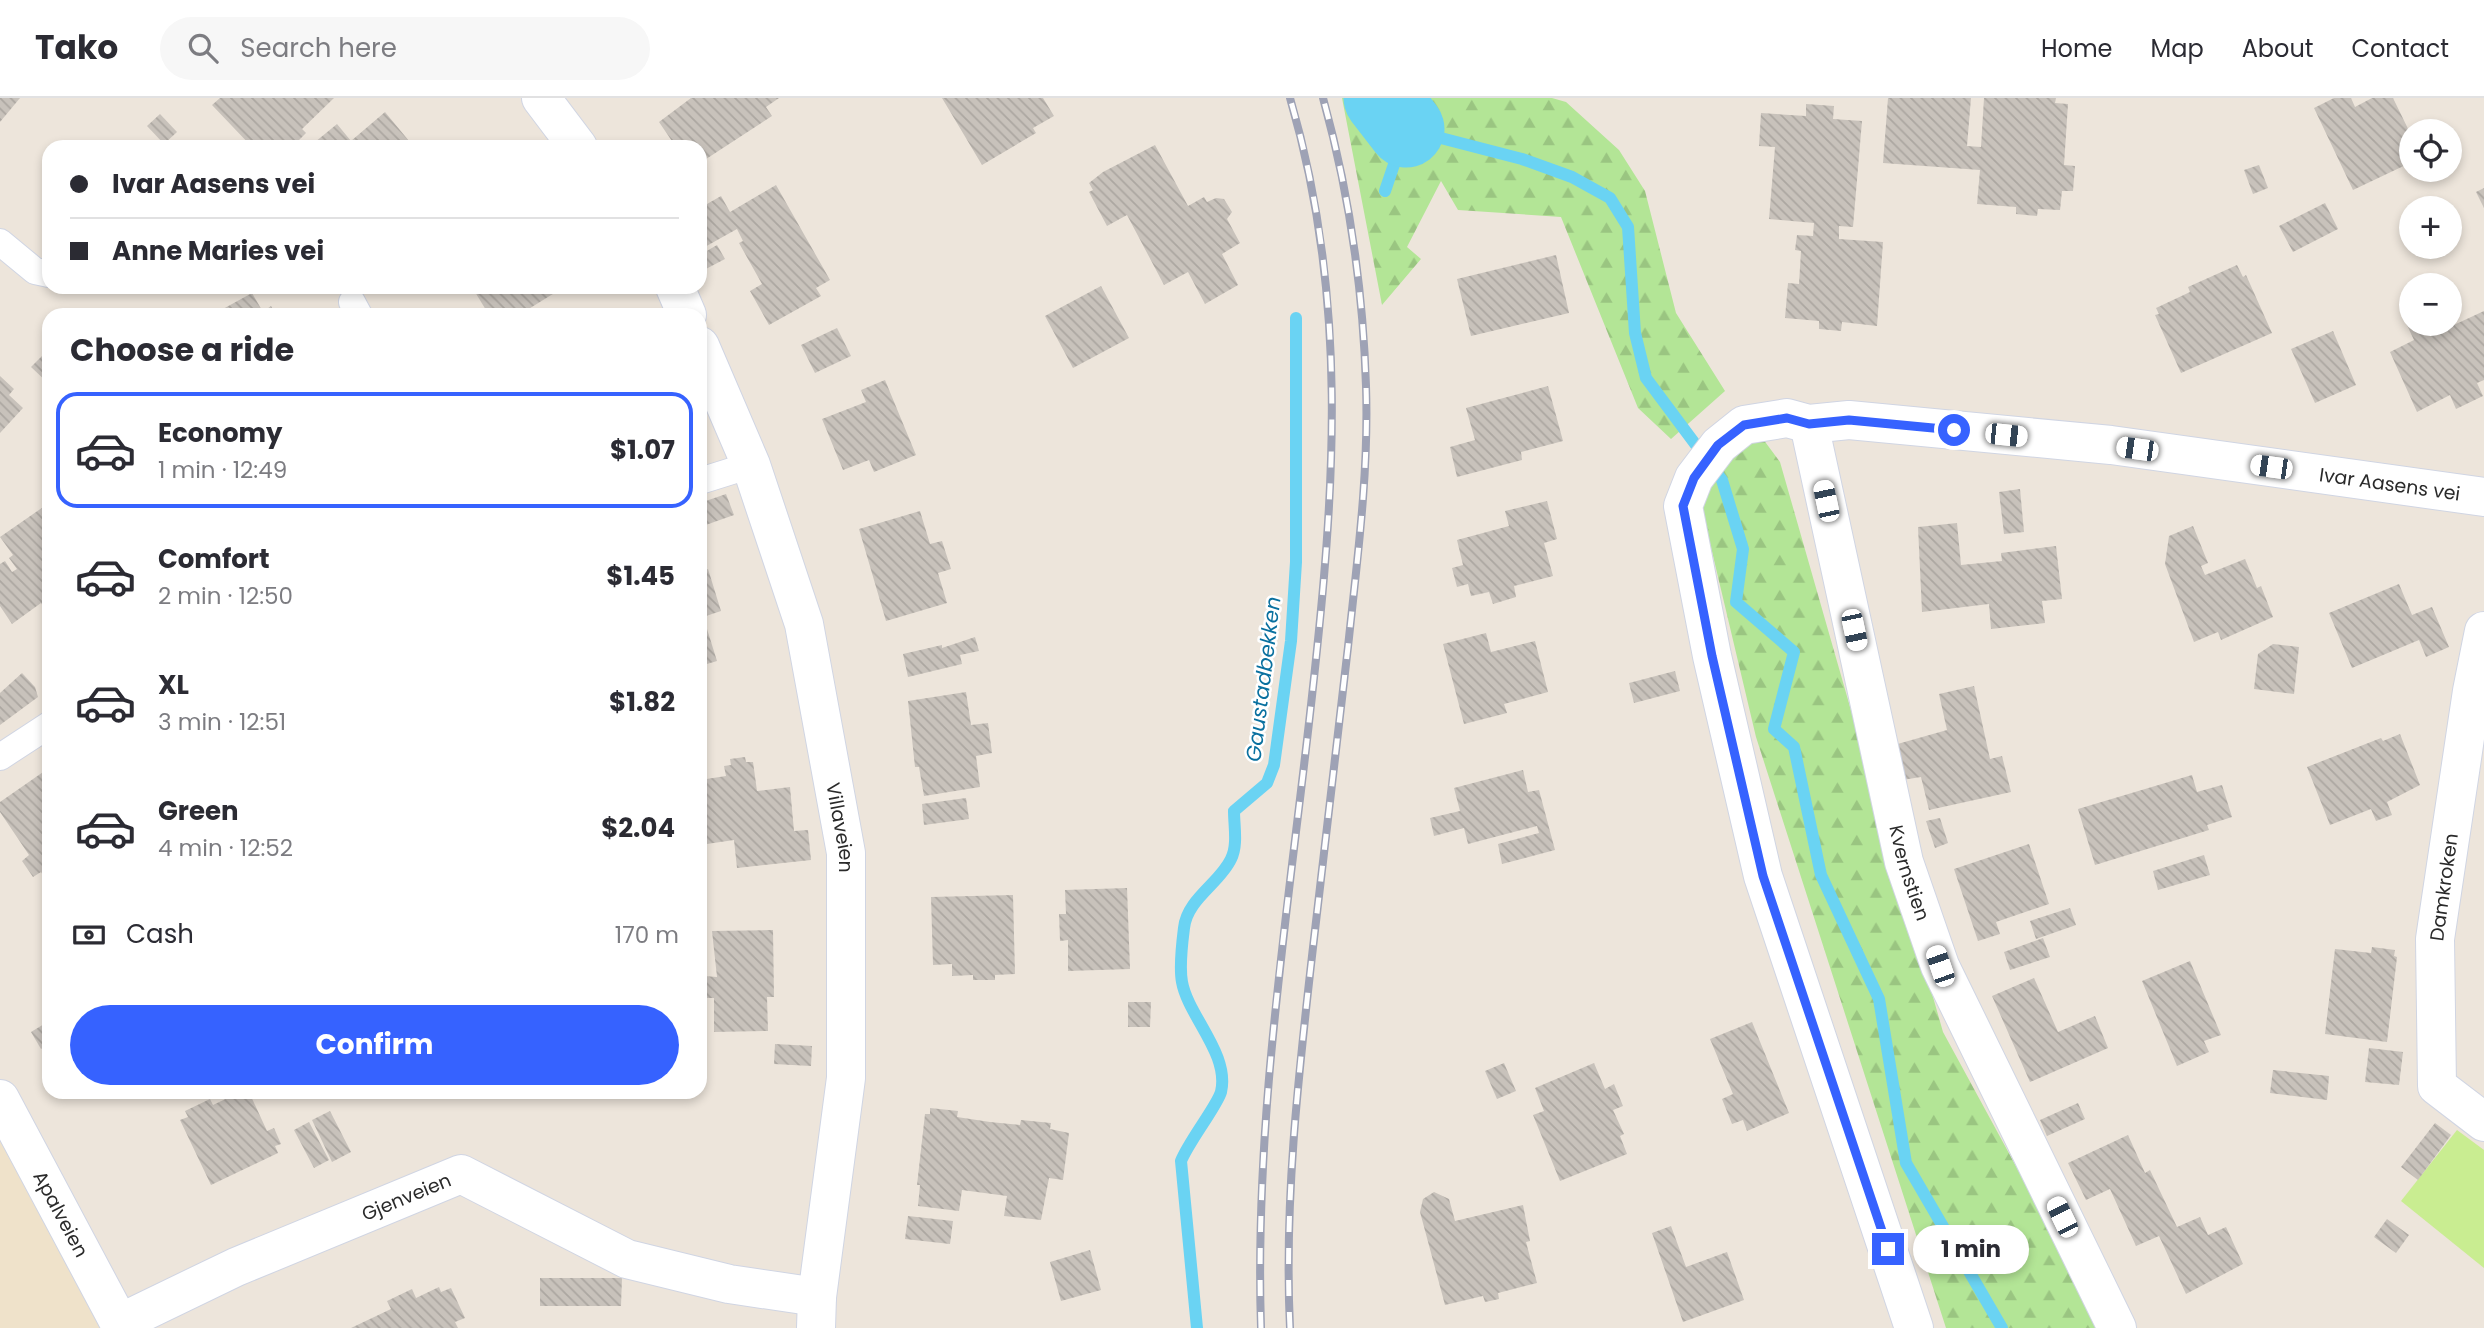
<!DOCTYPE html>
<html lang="en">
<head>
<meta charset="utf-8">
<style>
  :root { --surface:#fff; --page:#f7f7f7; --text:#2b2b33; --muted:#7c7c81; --line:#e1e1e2; --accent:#3662ff }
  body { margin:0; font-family:Poppins,sans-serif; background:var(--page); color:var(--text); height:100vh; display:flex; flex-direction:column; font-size:26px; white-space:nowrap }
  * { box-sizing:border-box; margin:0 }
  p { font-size:23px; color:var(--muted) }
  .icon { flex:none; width:38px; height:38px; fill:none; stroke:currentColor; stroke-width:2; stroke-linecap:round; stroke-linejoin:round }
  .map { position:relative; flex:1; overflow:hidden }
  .drawer { position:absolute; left:42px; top:210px; width:665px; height:791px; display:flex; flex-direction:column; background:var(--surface); border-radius:21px; box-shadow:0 4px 10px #0003 }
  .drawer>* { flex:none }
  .top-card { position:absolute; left:42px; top:42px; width:665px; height:154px; border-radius:21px; box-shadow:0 4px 10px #0003; display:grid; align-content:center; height:154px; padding:0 28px; background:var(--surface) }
  .buttons { position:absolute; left:2399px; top:21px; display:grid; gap:14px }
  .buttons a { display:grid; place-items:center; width:63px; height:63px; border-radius:50%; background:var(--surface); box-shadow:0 4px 10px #0003; font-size:35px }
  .end { position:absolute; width:32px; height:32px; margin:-16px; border:9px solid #3662ff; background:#fff; box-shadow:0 0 0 4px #fff }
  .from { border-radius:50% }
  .bubble { position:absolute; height:49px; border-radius:24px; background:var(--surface); box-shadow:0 4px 10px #0003; font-size:23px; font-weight:700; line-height:49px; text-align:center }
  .car { position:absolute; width:21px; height:42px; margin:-21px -10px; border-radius:9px; box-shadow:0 0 5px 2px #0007; background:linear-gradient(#fff 24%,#345 0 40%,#fff 0 76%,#345 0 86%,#fff 0) }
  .top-card b { display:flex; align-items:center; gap:24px; height:66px; font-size:26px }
  .top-card b+b { border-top:2px solid var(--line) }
  .top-card i { width:18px; height:18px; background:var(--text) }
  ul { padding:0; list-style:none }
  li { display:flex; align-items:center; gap:21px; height:116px; margin:0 14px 10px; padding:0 14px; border:4px solid transparent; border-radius:21px }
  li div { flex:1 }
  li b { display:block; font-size:26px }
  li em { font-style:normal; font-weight:700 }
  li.selected { border-color:var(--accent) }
  li>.icon { width:63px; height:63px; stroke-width:1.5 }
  h2 { padding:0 28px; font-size:32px; line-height:84px }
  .pay { display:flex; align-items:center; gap:18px; height:77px; padding:0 28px; font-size:26px }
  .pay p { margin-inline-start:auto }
  .cta { display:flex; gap:14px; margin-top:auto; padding:14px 28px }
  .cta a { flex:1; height:80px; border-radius:42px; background:var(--accent); color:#fff; font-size:28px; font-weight:700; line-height:80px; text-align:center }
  header { display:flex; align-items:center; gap:42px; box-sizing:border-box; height:98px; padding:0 35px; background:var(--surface); border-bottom:2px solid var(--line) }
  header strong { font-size:33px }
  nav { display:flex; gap:38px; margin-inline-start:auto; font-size:24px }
  .search { width:490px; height:63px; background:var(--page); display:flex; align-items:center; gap:18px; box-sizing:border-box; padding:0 24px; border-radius:38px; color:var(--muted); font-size:26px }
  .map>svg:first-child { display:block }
  .education { fill:#efe2ca }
  .forest { fill:url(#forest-firs) }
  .pitch { fill:#c9ed91 }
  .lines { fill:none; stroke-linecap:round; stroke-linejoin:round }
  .stream { stroke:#6ad3f3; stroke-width:12 }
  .river { stroke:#6ad3f3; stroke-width:77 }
  .building { fill:url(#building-back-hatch) }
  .lane-casing { stroke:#d0d5e3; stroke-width:28 }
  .street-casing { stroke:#d0d5e3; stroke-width:40 }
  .lane { stroke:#fff; stroke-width:26 }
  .street { stroke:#fff; stroke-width:38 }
  .rail-casing { stroke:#9ea2b5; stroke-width:8 }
  .rail { stroke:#fff; stroke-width:5; stroke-dasharray:16; stroke-linecap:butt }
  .route { stroke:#3662ff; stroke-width:9 }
  .labels { text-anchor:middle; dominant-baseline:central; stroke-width:5; stroke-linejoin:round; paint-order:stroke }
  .street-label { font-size:19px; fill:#2a2a2a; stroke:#fff }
  .water-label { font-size:21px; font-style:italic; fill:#09709f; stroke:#fff }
</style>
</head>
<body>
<header>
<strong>Tako</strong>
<div class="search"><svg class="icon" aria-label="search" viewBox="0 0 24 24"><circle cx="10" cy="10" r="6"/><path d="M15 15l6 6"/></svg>Search here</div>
<nav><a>Home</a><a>Map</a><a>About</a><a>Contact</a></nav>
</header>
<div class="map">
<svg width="2484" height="1230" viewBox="0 0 2484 1230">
  <defs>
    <pattern id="forest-firs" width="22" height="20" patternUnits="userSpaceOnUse" patternTransform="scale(1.75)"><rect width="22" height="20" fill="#b3e596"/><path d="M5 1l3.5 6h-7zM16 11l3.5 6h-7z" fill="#9ac581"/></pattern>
    <pattern id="building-back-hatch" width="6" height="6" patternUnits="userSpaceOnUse" patternTransform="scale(1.75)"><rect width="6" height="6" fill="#c8c2bb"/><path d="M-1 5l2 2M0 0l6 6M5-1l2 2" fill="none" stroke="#aca7a1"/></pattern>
  </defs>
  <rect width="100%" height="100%" fill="#ede5db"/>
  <!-- education -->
  <path class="education" d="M0,1001L122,1230H0Z"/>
  <!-- forest -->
  <g class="forest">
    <path d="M1342,0H1552L1566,4L1619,52L1645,93L1676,215L1725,293L1671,341L1638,310L1561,119L1458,112L1441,83L1407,149L1421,161L1382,207Z"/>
    <path d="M1763,341L1780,364L1943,934L2104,1230H1946L1756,639L1700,403L1732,349Z"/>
  </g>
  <!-- pitch -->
  <path class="pitch" d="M2457,1032L2484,1052V1170L2401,1103Z"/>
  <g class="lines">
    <!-- stream -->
    <g class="stream">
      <path d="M1385,93L1406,31L1522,61L1572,79L1610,100L1628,129L1635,235L1646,280L1722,382L1743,451L1736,504L1794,554L1774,631L1794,649L1821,777L1879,901L1906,1065L2002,1230"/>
      <path d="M1197,1230L1181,1063C1189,1043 1217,1008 1221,994C1230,956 1188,918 1182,884C1179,868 1182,846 1184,830C1187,801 1220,785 1231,761C1238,747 1234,728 1234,713L1267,685L1274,667L1291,543L1296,464V220"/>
    </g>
    <!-- river -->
    <path class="river" d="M1382,0L1406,31"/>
  </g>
  <!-- building -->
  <g class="building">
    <path d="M0,0H20L0,24Z"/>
    <path d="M220,0H334L302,31L306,35L292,49H252L212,7Z"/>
    <path d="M691,0H779L766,9L772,18L700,65V49H676L659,24Z"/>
    <path d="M942,0H1043L1054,18L1033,30L1036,35L982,67Z"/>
    <path d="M1888,0H1971L1967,48L1981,49L1984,0H2056L2055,5L2068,6L2064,67L2075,68L2073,93H2062L2060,112L2038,111L2037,118L2016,116V109L1977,106L1980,72L1883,65Z"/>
    <path d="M2334,0H2351L2355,9L2372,0H2393L2412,39V64L2353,92L2314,10Z"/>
    <path d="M1806,6L1834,8L1833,21L1862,23L1853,129L1839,128V141L1883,144L1877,228L1842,224L1841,233L1819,231V223L1785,220L1788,185L1799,186L1801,153L1795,152L1797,137L1813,138L1814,125L1769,121L1775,49L1759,48L1761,15L1806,18Z"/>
    <path d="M385,14L414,49H309L337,26L351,43Z"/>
    <path d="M160,16L177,34L164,46L147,28Z"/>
    <path d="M1155,47L1188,108L1204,99L1207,104L1216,100L1224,101L1232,114L1227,121L1240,145L1222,156L1238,187L1205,206L1188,174L1164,187L1127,117L1107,128L1089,94L1093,92L1089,85L1103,74Z"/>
    <path d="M2259,67L2268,90L2253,96L2244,72Z"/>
    <path d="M776,87L830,182L816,190L821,198L769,227L750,193L762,186L739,145L743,143L737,131L703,150L700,110L721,98L730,114Z"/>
    <path d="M2484,90V110L2476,94Z"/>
    <path d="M2325,105L2338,131L2293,154L2279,128Z"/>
    <path d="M717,147L725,161L702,173L700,157Z"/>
    <path d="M1556,157L1569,215L1471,238L1457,181Z"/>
    <path d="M2237,167L2243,179L2246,177L2272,235L2181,275L2155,217L2159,216L2156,210L2190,194L2188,189Z"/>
    <path d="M1101,188L1129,240L1073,270L1045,218Z"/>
    <path d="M472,189H564L519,217H489Z"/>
    <path d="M252,195L263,214L271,208L276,217H212Z"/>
    <path d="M2484,213V282L2477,285L2483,298L2456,311L2450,297L2417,314L2390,254L2414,242L2405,223L2412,220V226H2440L2443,232Z"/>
    <path d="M837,230L851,258L815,275L801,247Z"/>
    <path d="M2333,233L2356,287L2315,305L2291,251Z"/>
    <path d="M49,251V286L31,269Z"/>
    <path d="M0,278L14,291L9,297L23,310L0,335Z"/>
    <path d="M885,282L916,357L874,374L869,362L843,372L822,321L866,304L861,292Z"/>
    <path d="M1548,288L1563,343L1521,354L1522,362L1457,379L1450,349L1475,342L1466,310Z"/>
    <path d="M2020,391L2024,434L2004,436L1999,394Z"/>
    <path d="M726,396L734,417L700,429V405Z"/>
    <path d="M1547,403L1557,441L1544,445L1553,478L1514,488L1516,499L1493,506L1489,494L1471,498L1468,486L1457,489L1452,470L1463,467L1457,442L1509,428L1505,413Z"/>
    <path d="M49,405V506L44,510L41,505L12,526L0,508V466L5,463L12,474L17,471L9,460L13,457L0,439Z"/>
    <path d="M920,413L930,446L942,443L951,471L938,475L947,505L886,523L859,431Z"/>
    <path d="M1957,425L1961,467L2002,463L2001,455L2056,448L2062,501L2042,503L2045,525L1991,531L1989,506L1922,514L1918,429Z"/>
    <path d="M2193,428L2208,465L2201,468L2205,477L2245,461L2257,490L2261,488L2273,519L2221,542L2218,534L2194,544L2165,466L2169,438Z"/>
    <path d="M700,464L705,472L708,471L721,513L700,520Z"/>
    <path d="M2399,486L2412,517L2432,509L2449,549L2426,559L2419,542L2352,570L2329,515Z"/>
    <path d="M707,531L717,563L700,568V534Z"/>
    <path d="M1486,535L1491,554L1535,543L1548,594L1504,606L1507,615L1464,626L1443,546Z"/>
    <path d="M975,539L979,553L960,557L962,566L908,579L903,556L942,547V550Z"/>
    <path d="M2273,546L2299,549L2294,596L2254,591L2258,556Z"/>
    <path d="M1675,573L1680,593L1634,605L1629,585Z"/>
    <path d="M22,575L35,589L38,599L0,627V595Z"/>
    <path d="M1974,588L1990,661L2002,658L2011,694L1929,712L1921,679L1902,682L1894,647L1947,632L1939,596Z"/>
    <path d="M966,594L971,627L988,625L992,655L976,658L980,689L924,698L919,669H915L908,603Z"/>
    <path d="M2400,636L2420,687L2387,704L2392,717L2376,723L2371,711L2330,727L2307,669L2381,640L2383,643Z"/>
    <path d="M745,659L746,664H753L757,693L790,689L794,733L808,732L811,762L737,770L734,742L700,747V682L726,678L724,668L731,667L730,661Z"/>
    <path d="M46,672L49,676V786L41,774L33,779L22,763L29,757L0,714V704Z"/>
    <path d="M1523,672L1528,694L1539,692L1555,752L1502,766L1498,746L1539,735L1537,728L1468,746L1464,730L1434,738L1430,720L1460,713L1454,690Z"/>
    <path d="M2192,677L2197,694L2222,687L2232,719L2207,727L2209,732L2095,767L2078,711Z"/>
    <path d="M966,700L969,721L924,727L922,706Z"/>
    <path d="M1940,720L1948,745L1935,750L1926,723Z"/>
    <path d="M2029,746L2049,806L1996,824L2000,836L1978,843L1954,771Z"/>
    <path d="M2204,757L2210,777L2158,792L2153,773Z"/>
    <path d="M1127,790L1130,871L1068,873V842L1060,843L1059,816H1066L1065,792Z"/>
    <path d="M1013,797L1015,876L995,877V882H973V877L952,878V866L933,867L931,799Z"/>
    <path d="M2070,810L2076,827L2036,841L2030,823Z"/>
    <path d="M773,832L774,899H767L768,933L714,934V900H703L704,878L717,879L712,833Z"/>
    <path d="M2043,840L2050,859L2010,872L2004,854Z"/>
    <path d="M2372,849L2395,852L2394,858L2397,859L2387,944L2325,936L2335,851L2371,855Z"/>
    <path d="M2190,863L2221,937L2204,943L2209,954L2177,968L2142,883Z"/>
    <path d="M2034,880L2058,934L2095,918L2108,950L2030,984L1992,898Z"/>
    <path d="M1128,904H1151L1150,929H1128Z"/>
    <path d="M49,923V946L41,951L31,934Z"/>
    <path d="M1752,924L1789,1015L1747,1033L1743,1022L1732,1026L1722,1001L1733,996L1710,941Z"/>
    <path d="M775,946L812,948L811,968L774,966Z"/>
    <path d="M2369,950L2403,954L2399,987L2365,984Z"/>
    <path d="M1504,965L1516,993L1497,1001L1485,973Z"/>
    <path d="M1594,965L1605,991L1614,986L1623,1008L1613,1012L1624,1036L1620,1038L1627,1056L1560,1083L1533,1017L1544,1013L1535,990Z"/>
    <path d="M2273,972L2329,978L2327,1002L2270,995Z"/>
    <path d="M240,994H249L267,1033L274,1030L281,1046L275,1048L278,1055L211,1087L180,1022L188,1019L185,1013L210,1001L213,1007Z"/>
    <path d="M423,994H441V995L425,1000Z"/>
    <path d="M2078,1005L2085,1021L2047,1038L2040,1022Z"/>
    <path d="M930,1010L958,1013L957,1019L990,1024L1020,1027L1021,1022L1051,1025L1050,1031L1069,1035L1063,1082L1049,1080L1041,1122L1004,1118L1007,1098L962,1092L959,1113L918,1108L920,1087H917L925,1016H930Z"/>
    <path d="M330,1013L351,1054L332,1064L312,1022Z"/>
    <path d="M309,1024L329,1062L314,1070L294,1032Z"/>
    <path d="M2435,1025L2451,1037L2418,1082L2401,1069Z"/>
    <path d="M2128,1037L2145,1075L2150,1072L2177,1129L2200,1119L2208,1137L2226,1129L2243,1166L2186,1196L2159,1138L2136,1148L2110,1091L2086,1102L2068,1065Z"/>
    <path d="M1434,1094L1449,1101L1455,1123L1523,1107L1530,1143L1526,1144L1537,1185L1498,1195L1499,1201L1485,1204L1483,1198L1445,1207L1420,1114L1423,1101Z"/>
    <path d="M908,1118L953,1123L950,1146L905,1141Z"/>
    <path d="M2387,1121L2409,1137L2396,1155L2374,1139Z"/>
    <path d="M1671,1128L1686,1169L1727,1154L1744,1202L1683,1224L1652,1135Z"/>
    <path d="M1090,1152L1101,1192L1061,1203L1050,1164Z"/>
    <path d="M540,1180H622L621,1208H540Z"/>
    <path d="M439,1189L441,1194L451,1190L465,1220L455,1224L458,1230H351L391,1211L387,1203L412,1191L416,1200Z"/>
  </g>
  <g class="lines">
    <defs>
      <g id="lane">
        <path d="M0,144L35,173L49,176"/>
        <path d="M352,204L359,217"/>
        <path d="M700,383L751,367"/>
        <path d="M0,659L49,627"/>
      </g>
      <g id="street">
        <path d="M541,0L578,49"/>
        <path d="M675,189L687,217"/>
        <path id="s1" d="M700,248L751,367L804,526L846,755V980L817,1199L816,1230"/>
        <path id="s2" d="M1809,326L1904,764L1940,868L2117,1230"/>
        <path d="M2484,533L2472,593L2435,841L2437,988L2484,1024"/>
        <path id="s3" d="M0,1001L122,1230"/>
        <path id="s4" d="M120,1225L236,1169L461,1076L627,1161L729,1186L817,1199"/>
        <path id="s5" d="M1914,1230L1763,778L1712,558L1683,408L1694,380L1719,347L1744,327L1787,320L1809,326L1849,322L2111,347L2484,399"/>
      </g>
    </defs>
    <!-- lane casing -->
    <use href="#lane" class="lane-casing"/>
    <!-- street casing -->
    <use href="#street" class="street-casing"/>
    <!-- lane -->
    <use href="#lane" class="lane"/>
    <!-- street -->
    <use href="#street" class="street"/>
    <defs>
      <g id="rail">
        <path d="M1261,1230C1254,1019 1289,808 1312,598C1335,392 1349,202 1290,0"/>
        <path d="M1290,1230C1284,1106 1298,981 1312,858C1324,755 1336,652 1348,549C1357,463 1369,375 1366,288C1363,191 1349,94 1323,0"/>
      </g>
    </defs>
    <!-- rail casing -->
    <use href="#rail" class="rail-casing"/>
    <!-- rail -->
    <use href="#rail" class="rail"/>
  </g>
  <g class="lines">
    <!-- route -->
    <path class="route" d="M1888,1151L1763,778L1712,558L1683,408L1694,380L1718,347L1744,327L1787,320L1809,326L1849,322L1954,332"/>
  </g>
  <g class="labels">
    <!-- street labels -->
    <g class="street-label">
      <text stroke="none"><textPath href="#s5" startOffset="1610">Ivar Aasens vei</textPath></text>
      <text stroke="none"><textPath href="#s1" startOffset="504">Villaveien</textPath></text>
      <text stroke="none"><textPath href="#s2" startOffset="460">Kvernstien</textPath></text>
      <text transform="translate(2444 789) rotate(-82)">Damkroken</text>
      <text stroke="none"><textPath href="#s4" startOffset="313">Gjenveien</textPath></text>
      <text stroke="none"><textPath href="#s3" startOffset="130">Apalveien</textPath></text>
    </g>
    <!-- water labels -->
    <g class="water-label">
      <text transform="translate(1263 581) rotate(-83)">Gaustadbekken</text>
    </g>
  </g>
</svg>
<div class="buttons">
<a><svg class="icon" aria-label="locate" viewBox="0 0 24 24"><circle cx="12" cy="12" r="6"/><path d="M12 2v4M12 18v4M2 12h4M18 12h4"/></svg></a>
<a>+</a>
<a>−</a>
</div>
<i class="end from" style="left:1954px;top:332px"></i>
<i class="end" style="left:1888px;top:1151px"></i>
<div class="bubble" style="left:1913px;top:1127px;width:116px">1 min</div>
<i class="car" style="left:2006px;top:337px;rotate:96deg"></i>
<i class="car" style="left:2137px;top:351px;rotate:278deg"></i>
<i class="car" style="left:2271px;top:369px;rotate:278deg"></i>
<i class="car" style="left:1826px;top:403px;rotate:348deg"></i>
<i class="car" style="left:1854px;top:532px;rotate:168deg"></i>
<i class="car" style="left:1940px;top:868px;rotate:341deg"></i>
<i class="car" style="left:2062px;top:1119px;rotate:334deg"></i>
<div class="top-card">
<b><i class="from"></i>Ivar Aasens vei</b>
<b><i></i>Anne Maries vei</b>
</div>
<section class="drawer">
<h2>Choose a ride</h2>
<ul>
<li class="selected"><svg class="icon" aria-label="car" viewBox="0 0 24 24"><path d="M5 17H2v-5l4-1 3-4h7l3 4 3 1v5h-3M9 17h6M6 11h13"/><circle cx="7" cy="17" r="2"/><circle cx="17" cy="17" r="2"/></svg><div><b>Economy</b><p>1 min · 12:49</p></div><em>$1.07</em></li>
<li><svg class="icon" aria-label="car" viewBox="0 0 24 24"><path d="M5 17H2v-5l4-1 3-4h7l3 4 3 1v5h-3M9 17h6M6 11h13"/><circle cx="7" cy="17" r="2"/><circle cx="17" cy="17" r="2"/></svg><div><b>Comfort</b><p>2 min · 12:50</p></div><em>$1.45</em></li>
<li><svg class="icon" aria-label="car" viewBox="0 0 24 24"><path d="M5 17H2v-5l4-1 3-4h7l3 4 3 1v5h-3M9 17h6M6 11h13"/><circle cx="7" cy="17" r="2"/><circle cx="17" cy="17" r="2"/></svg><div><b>XL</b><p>3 min · 12:51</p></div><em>$1.82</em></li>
<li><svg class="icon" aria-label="car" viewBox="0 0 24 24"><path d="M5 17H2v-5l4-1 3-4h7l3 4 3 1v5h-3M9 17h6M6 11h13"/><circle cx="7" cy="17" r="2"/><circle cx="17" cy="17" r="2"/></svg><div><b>Green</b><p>4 min · 12:52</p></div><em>$2.04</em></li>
</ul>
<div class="pay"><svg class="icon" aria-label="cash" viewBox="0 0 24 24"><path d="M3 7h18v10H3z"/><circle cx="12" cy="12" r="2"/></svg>Cash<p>170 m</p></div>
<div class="cta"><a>Confirm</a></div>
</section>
</div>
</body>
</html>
